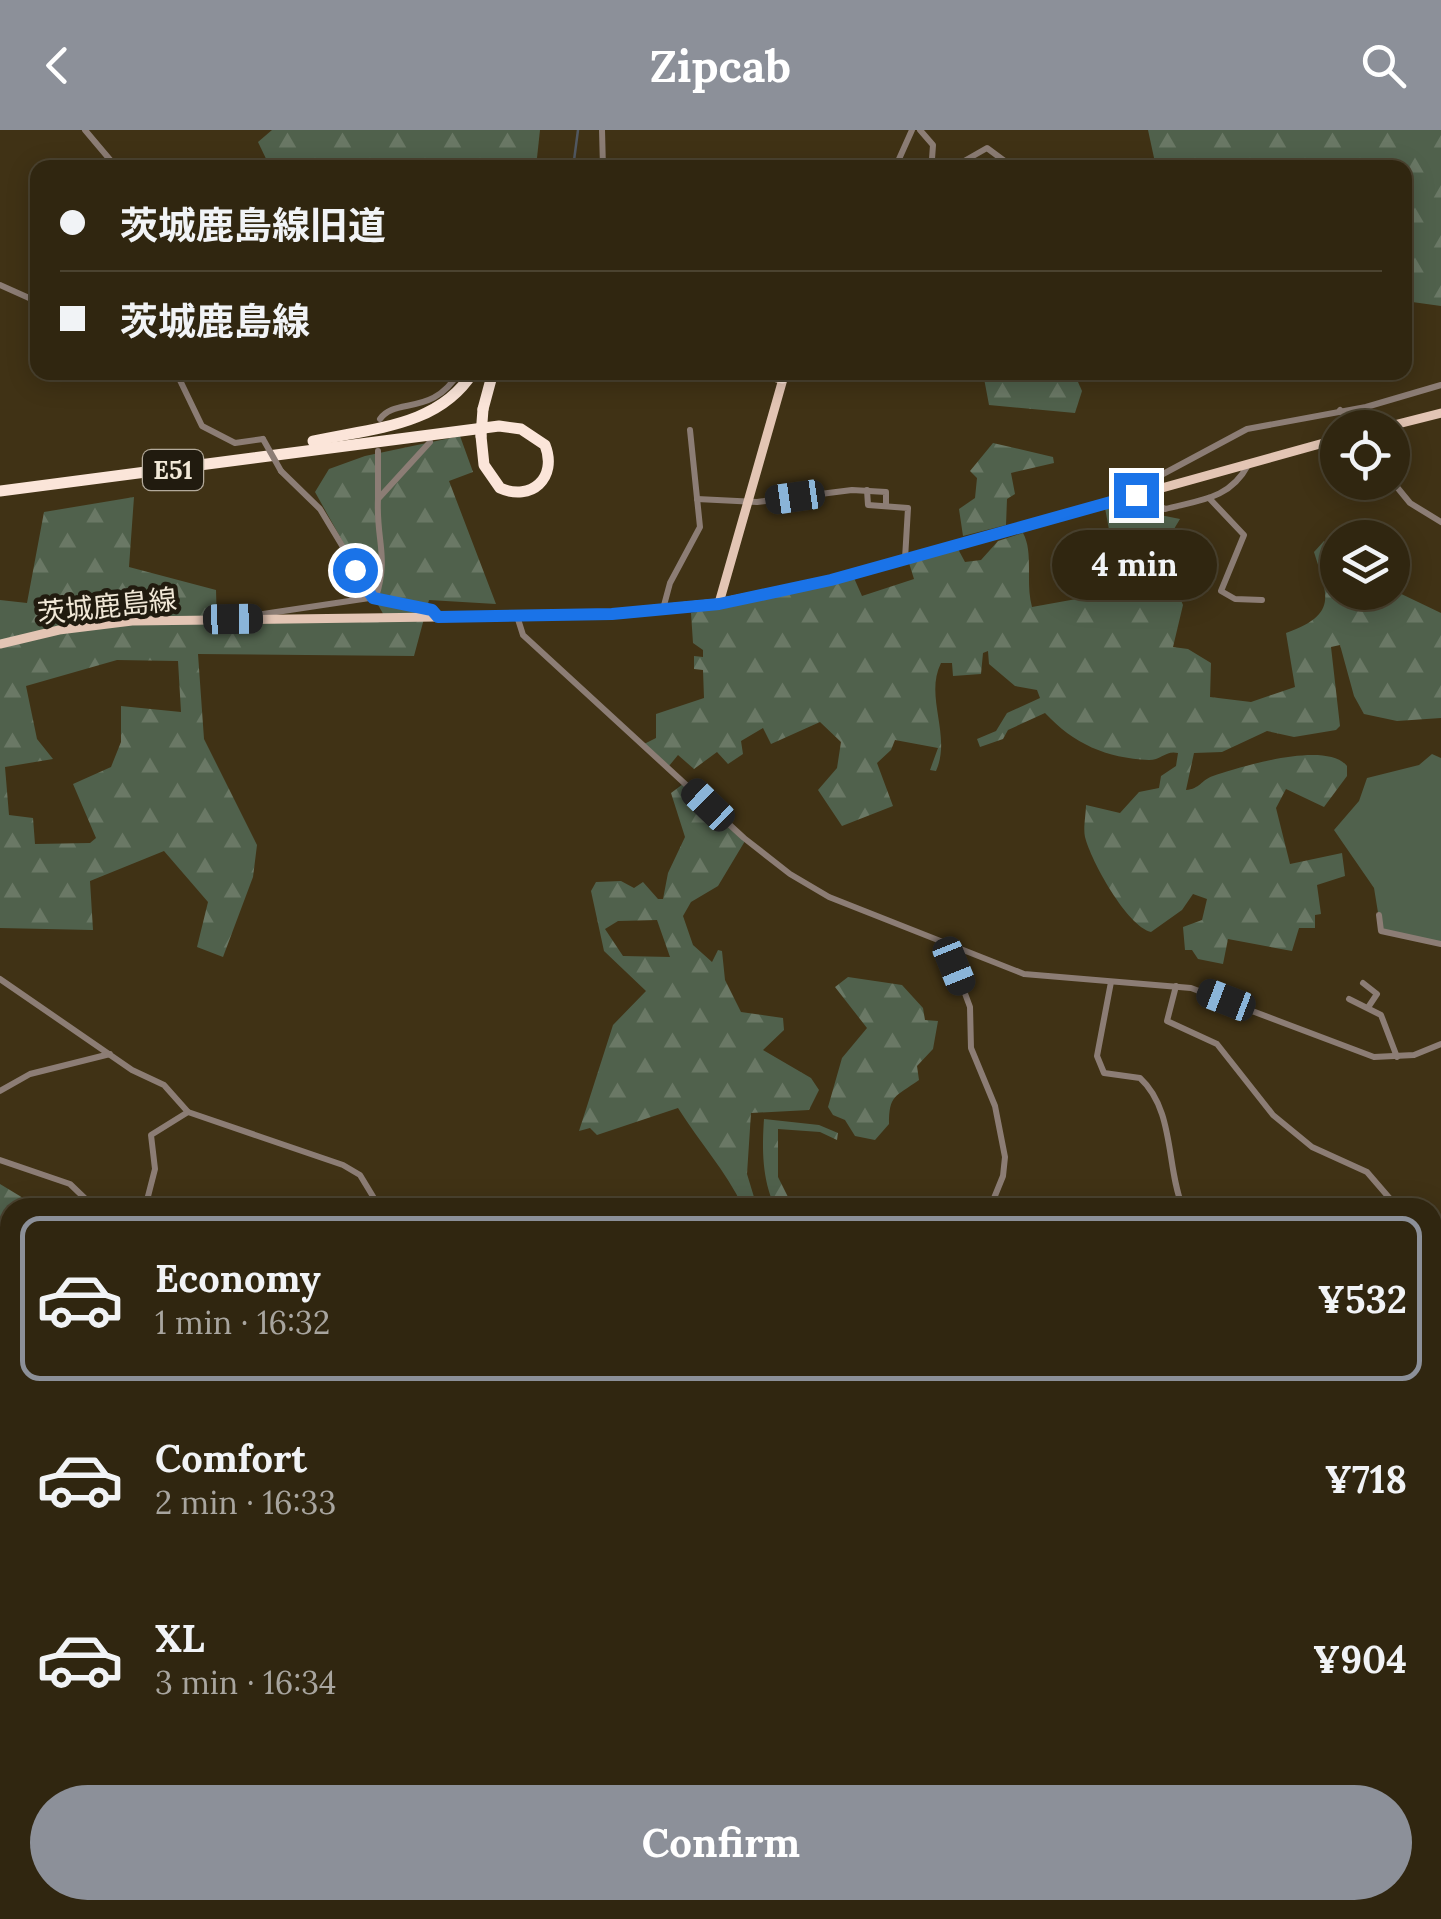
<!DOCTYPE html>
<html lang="en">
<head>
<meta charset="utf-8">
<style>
  :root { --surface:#302610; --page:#382e19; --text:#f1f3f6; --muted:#a8a59f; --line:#4b4330; --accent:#8c9099 }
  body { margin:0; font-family:Lora,"Noto Sans JP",serif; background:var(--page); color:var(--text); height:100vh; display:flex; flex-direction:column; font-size:38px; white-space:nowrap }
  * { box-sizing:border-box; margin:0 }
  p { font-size:32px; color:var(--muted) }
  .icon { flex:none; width:55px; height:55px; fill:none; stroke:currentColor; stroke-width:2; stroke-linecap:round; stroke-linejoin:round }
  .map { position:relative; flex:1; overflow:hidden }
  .drawer { position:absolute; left:0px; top:1068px; width:1442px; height:722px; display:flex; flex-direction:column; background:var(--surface); border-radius:30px 30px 0 0; box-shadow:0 5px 25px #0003,0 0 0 2px var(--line) }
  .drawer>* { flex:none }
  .guide { position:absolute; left:30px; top:30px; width:1382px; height:220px; border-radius:20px; box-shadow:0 5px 25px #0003,0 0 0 2px var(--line); display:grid; align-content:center; height:220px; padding:0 30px; background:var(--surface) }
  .tools { position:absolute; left:1320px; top:280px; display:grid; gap:20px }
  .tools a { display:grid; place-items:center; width:90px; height:90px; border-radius:50%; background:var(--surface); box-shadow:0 5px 25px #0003,0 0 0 2px var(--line); font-size:50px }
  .end { position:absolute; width:45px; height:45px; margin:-22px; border:12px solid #1a73e8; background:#fff; box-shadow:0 0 0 5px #fff }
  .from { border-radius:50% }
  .bubble { position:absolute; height:70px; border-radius:35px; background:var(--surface); box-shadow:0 5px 25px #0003,0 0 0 2px var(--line); font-size:32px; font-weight:700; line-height:70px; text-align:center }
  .car { position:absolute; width:30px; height:60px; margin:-30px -15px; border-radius:12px; box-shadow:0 0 8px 2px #0007; background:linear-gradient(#222 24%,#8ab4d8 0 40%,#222 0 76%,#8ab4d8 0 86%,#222 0) }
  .guide b { display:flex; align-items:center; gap:35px; height:95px; font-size:38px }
  .guide b+b { border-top:2px solid var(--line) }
  .guide i { width:25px; height:25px; background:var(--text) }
  ul { padding:18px 0 0; list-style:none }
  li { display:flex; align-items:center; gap:30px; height:165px; margin:0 20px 15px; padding:0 10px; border:5px solid transparent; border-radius:20px }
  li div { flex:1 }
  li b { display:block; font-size:38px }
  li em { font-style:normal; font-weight:700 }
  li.current { border-color:var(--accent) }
  li>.icon { width:90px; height:90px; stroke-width:1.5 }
  .primary-button { display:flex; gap:20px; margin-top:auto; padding:20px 30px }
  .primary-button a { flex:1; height:115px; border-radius:60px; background:var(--accent); color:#fff; font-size:40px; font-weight:700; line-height:115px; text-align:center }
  header { display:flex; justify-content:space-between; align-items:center; height:130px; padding:0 30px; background:var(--accent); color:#fff; font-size:45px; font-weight:700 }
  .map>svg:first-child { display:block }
  .forest { fill:url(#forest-firs); fill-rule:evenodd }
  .park { fill:#50614c }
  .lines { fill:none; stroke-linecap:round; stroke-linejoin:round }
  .stream { stroke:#515861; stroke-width:2.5 }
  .river { stroke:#0d1a2f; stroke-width:8 }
  .minor { stroke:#8c7d75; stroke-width:6 }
  .major { stroke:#e3c5b4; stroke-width:9 }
  .highway { stroke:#fbe5d9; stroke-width:11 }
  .minor-bridge { stroke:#8c7d75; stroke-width:6 }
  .highway-bridge { stroke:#fbe5d9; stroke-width:11 }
  .route { stroke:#1a73e8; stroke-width:12 }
  .labels { text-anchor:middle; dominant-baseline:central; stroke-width:9; stroke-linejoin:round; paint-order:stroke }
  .shield { fill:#211b0f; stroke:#b3aa9b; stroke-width:2.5 }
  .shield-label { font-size:25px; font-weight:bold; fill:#f1e8d7 }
  .street-label { font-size:28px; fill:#f1e8d7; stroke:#211b0f }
</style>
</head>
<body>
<header><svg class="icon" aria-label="back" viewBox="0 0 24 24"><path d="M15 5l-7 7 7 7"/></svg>Zipcab<svg class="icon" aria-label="search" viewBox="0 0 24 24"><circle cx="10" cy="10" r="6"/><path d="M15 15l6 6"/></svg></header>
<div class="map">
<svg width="1441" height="1789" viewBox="0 0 1441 1789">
  <defs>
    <pattern id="forest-firs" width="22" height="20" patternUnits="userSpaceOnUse" patternTransform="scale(2.5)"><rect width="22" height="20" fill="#50614c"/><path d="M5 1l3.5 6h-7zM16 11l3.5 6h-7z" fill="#6a7865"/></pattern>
  </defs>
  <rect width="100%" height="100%" fill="#403215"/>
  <!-- forest -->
  <g class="forest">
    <path d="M272,0H540L536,37H270L258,12Z"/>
    <path d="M1148,0H1441V176L1405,171V38L1156,37Z"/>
    <path d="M983,243H1074L1082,261L1075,283L989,275Z"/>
    <path d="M460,306L473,342L449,351L496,474L429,470L414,526L198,524L204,609L257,715L253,747L223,827L197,817L208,772L164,721L90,751L93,800L0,798V470L27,473L44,382L134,367L129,437L216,460L217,495L386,489L315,362L329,339L365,326ZM117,530L178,531L181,582L121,576V612L111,637L73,654L96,708L90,713L35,714L33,688L9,685L5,637L53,629L37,609L26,556Z"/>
    <path d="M993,313L1053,327L1054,333L1011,343L1015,364L1007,369L1006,395L963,406L959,379L975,368L977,348L970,341Z"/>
    <path d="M1133,370L1140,381L1180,389L1165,414L1170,425L1158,455L1177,461L1183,475L1173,517L1188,519L1211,533L1210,567L1251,572L1295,557L1286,503C1338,484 1328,467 1314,422L1324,411L1337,423L1338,462L1393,460L1441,483V588L1397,591L1364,584L1354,566L1340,515L1331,517L1340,596L1336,600L1294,607L1267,601L1222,622L1194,623L1186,660C1200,659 1201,650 1213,646C1240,637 1326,610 1347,636V646L1324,677L1286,659L1276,678L1290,734L1342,723L1345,746L1317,755L1321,784L1315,785V798H1299L1292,821L1228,809L1223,834L1198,829L1192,820H1185L1183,797L1202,790L1207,769L1193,764L1182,780L1151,802C1127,796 1091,731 1085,707C1083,698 1086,684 1086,675L1120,683L1139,662L1159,658L1161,646L1176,636L1178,623C1166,620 1161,630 1149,630C1106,628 1074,614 1045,583L1008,600L1003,609L980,617L977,609L996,601L1007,583L1040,568L1037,560L1015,556L989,534L988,521L983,523L981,544L953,546L952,533H941C924,567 952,605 936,641L930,640L938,618L895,610L891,620L877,633L893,676L842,696L818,660L837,638L841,612L820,592L771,614L763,598L741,611L743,624L728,634L717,622L694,639L678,625L669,636L644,614L656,608V584L704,568L703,540L694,539V526L703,527V520L693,513L691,483L854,448L862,466L914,449L909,433L958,419L965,432L981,430L998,411L1023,403C1034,423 1025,452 1032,477L1104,464L1107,425L1113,421L1105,378Z"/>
    <path d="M683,654L745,711L718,756L691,772L683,786L693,815L712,832L718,820L722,821L725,850L741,882L783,888L784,900L763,920L811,948L819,960L809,980L751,983L747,1044L757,1077H743C726,1041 700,1013 678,978L597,1005L590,998L579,1001L613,895L646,861L604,821L591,761L596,752L621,751L634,758L643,752L658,769H663L668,743L685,707L671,663ZM657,790L670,827L623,826L605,799L618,791Z"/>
    <path d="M848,847L902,855L923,878L925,890L938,891L933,919L917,936L919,950C895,967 889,965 889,994L875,1010L855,1006L845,990L833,985L828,977L842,928L867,898L835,857Z"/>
    <path d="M764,989L819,995L838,1003L837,1010L820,1002L778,999V1047L793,1077H775C762,1049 762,1019 764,989Z"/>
    <path d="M0,1054L38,1077L10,1078V1193L0,1194Z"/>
    <path d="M1433,1703C1441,1724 1441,1757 1433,1777Z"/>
    <path d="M118,1780H230L241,1789H122Z"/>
    <path d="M1213,1780H1370V1785L1399,1786L1402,1780H1431L1425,1789H1205Z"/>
  </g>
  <!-- park -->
  <path class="park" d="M1432,624L1441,628V814L1381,801L1374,758L1334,700L1359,671L1367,648L1419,635Z"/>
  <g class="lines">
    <!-- stream -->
    <g class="stream">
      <path d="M573,38L578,0"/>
      <path d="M1432,1410H1441"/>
    </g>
    <!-- river -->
    <path class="river" d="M0,1429L10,1430"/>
    <!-- minor -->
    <g class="minor">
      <path d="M85,0L117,38"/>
      <path d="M602,0L603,38"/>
      <path d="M920,0L933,15L932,29L940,38"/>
      <path d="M895,38L912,0"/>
      <path d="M952,38L987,18L1014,38"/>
      <path d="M0,155L38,172"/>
      <path d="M176,242L202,296L235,313L263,309"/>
      <path d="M1340,280L1355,298"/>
      <path d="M380,289C395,267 433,287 459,242"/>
      <path d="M281,341L320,379L373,467"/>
      <path d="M1392,351L1410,373L1441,392"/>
      <path d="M867,360L868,375L908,378L905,429"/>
      <path d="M1136,365L1135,359L1247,299L1366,277L1441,255"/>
      <path d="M1140,366L1165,379C1200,370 1230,369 1248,335"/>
      <path d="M1209,368L1244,405L1221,461L1235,469L1262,470"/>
      <path d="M378,369V321"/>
      <path d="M697,369L757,372L852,360L886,362V375"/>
      <path d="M376,467C389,425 376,411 378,369L430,312"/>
      <path d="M663,479L670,453L700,397L690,300"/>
      <path d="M517,486L523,505L744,708L790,744L829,767L1024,844L1191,858L1374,927L1414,925L1441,914"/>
      <path d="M259,489L263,484L376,467L432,480L439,487"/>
      <path d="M1379,785L1381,801L1441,814"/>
      <path d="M948,818L970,877L971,918L995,976L1005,1027L1003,1046L990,1078"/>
      <path d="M0,849L132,940L164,955L188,982L343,1035L360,1045L380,1078"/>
      <path d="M1111,852L1097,926L1104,943L1140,948C1175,980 1166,1038 1183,1078"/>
      <path d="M1363,853L1377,864L1369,876"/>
      <path d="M1176,856L1167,891L1217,914L1273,985L1312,1017L1367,1042L1398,1078"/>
      <path d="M1349,869L1381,885L1397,927"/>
      <path d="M0,961L30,944L110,924"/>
      <path d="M0,1030L70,1054L95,1078"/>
      <path d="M145,1078L155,1039L151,1005L188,982"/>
      <path d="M1432,1112L1441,1116"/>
      <path d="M0,1298L10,1308"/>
      <path d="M1432,1588L1441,1596"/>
      <path d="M0,1648L10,1661"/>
      <path d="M1441,1665L1437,1679L1441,1695"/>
      <path d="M0,1683H10"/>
      <path d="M0,1778L32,1789"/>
      <path d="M56,1780L61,1789"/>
      <path d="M111,1780L115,1789"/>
      <path d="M235,1780L248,1789"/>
      <path d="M364,1780L368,1789"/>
      <path d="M720,1780L723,1789"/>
      <path d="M908,1780L924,1789"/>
      <path d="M1026,1780L1030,1789"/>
      <path d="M1135,1780L1141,1789"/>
      <path d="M1439,1789L1441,1785"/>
    </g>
    <!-- major -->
    <g class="major">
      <path d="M1382,298L1441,283"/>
      <path d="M719,473L785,242"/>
      <path d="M0,514L59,500L132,491L596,485L719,473L831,450L1338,309"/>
      <path d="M1432,1236L1441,1232"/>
      <path d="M866,1789L870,1780"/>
    </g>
    <!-- highway -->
    <g class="highway">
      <path d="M753,242L783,248"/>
      <path d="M483,279L493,242"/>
      <path d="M313,311C371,298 439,297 473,242"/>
      <path d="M0,361L499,296L521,299L545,315C558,348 531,372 500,358L484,335L481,306"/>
    </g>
    <!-- minor-bridge -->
    <path class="minor-bridge" d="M263,309L281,341"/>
    <!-- highway-bridge -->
    <path class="highway-bridge" d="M481,306L483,279"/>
  </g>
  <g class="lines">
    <!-- route -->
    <path class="route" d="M355,440L373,468L432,480L438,487L612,484L719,474L831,450L1136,365"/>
  </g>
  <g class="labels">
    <!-- shield labels -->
    <rect class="shield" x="143" y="320" width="60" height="40" rx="8"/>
    <g class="shield-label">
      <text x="173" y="340">E51</text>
    </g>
    <!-- street labels -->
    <g class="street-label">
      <text transform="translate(107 476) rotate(-6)">茨城鹿島線</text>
    </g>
  </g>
</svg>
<div class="tools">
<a><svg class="icon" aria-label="locate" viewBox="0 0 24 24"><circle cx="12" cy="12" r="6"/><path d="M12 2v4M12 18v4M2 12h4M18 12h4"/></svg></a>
<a><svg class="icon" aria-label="layers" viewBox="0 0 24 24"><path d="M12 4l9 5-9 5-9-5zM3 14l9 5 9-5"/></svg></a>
</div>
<i class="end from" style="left:355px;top:440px"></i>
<i class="end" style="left:1136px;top:365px"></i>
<div class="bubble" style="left:1052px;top:400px;width:165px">4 min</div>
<i class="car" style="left:795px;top:367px;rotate:262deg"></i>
<i class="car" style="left:233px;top:489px;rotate:89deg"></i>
<i class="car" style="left:708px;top:675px;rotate:314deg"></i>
<i class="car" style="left:954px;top:836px;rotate:158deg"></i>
<i class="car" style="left:1226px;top:870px;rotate:291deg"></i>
<div class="guide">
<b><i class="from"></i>茨城鹿島線旧道</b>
<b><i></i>茨城鹿島線</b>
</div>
<section class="drawer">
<ul>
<li class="current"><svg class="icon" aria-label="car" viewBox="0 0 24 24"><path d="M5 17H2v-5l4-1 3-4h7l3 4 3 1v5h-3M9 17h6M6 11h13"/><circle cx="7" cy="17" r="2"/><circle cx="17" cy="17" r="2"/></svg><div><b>Economy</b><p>1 min · 16:32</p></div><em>¥532</em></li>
<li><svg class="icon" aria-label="car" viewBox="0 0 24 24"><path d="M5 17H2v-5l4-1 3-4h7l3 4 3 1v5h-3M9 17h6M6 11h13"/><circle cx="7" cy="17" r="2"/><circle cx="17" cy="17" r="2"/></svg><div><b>Comfort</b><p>2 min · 16:33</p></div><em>¥718</em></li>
<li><svg class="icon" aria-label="car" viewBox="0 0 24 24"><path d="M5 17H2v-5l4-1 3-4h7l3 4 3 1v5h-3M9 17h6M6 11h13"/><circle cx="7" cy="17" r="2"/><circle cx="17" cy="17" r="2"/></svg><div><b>XL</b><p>3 min · 16:34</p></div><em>¥904</em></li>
</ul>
<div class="primary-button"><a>Confirm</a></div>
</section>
</div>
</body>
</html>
